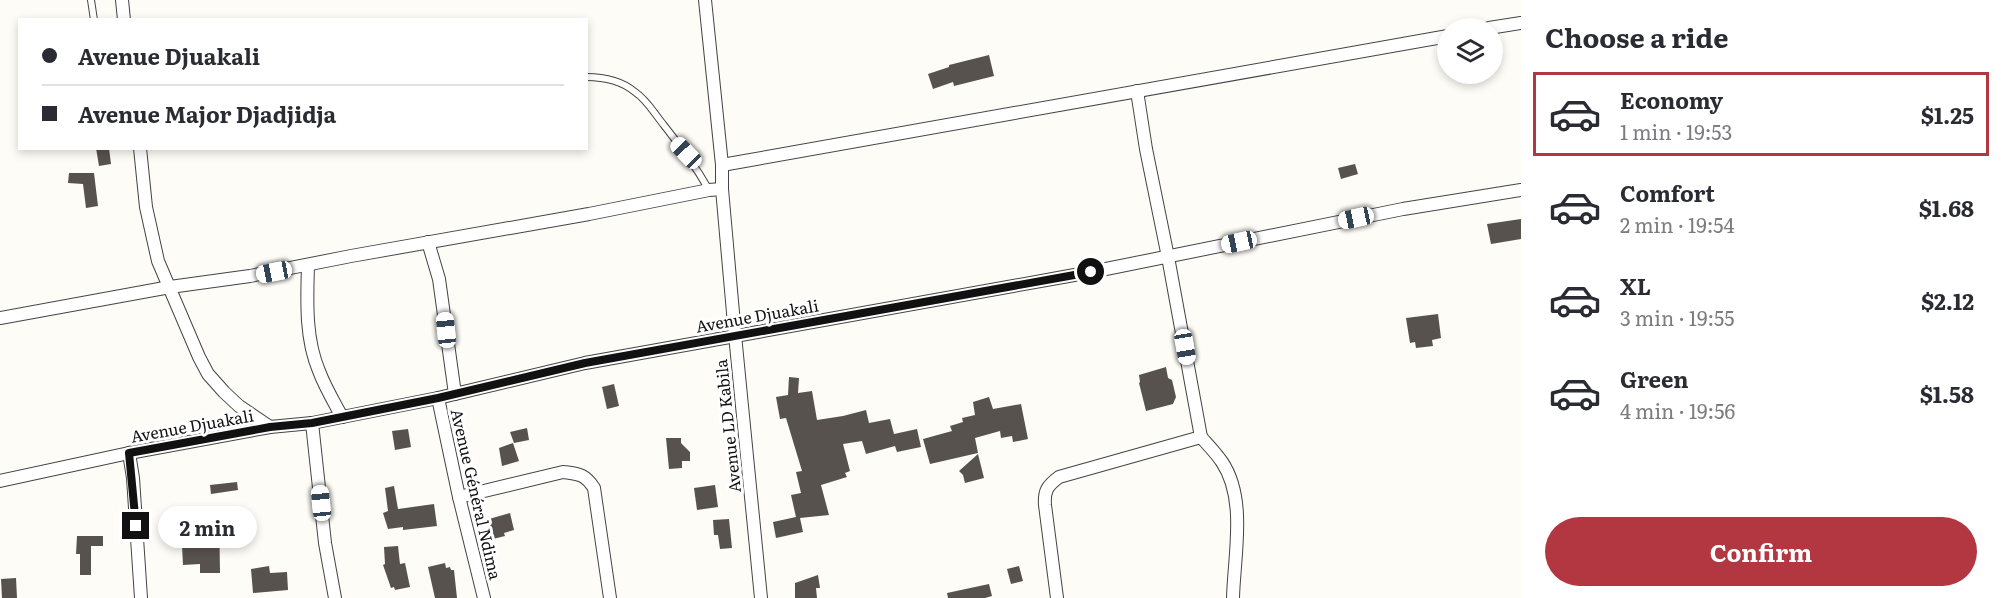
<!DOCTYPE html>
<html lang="en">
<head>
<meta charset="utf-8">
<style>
  :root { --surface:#fff; --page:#f7f7f7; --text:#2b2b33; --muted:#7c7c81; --line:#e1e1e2; --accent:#b33740 }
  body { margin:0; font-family:Literata,serif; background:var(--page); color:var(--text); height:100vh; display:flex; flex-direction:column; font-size:22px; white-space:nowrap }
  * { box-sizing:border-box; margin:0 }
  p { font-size:20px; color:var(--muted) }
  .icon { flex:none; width:33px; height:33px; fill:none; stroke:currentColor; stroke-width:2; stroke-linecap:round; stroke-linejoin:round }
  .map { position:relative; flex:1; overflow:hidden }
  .side { display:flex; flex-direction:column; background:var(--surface); width:480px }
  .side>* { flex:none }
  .top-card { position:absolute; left:18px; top:18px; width:570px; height:132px; border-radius:0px; box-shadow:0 3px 9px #0003; display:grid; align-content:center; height:132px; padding:0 24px; background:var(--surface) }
  .tools { position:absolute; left:1437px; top:18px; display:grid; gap:12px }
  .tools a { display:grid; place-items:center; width:66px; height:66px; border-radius:50%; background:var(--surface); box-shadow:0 3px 9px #0003; font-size:30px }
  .end { position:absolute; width:27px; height:27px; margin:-14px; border:8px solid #111; background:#fff; box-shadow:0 0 0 3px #fff }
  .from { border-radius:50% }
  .bubble { position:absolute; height:42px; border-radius:21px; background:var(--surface); box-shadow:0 3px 9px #0003; font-size:20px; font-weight:700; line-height:42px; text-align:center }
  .car { position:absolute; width:18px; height:36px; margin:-18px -9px; border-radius:8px; box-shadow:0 0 4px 2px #0007; background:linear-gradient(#fff 24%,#345 0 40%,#fff 0 76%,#345 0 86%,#fff 0) }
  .top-card b { display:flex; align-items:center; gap:21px; height:57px; font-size:22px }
  .top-card b+b { border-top:2px solid var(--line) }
  .top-card i { width:15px; height:15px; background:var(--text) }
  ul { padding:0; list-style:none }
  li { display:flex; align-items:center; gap:18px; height:84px; margin:0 12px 9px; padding:0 12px; border:3px solid transparent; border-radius:0px }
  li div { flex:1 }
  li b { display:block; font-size:22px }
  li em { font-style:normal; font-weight:700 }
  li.active { border-color:var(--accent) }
  li>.icon { width:54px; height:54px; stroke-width:1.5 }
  h2 { padding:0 24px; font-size:27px; line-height:72px }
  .cta { display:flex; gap:12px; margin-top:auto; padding:12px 24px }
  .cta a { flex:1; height:69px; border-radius:36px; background:var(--accent); color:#fff; font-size:24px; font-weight:700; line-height:69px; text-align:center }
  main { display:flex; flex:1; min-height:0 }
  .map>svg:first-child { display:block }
  .building { fill:#58524e }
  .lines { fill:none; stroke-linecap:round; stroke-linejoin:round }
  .lane-casing { stroke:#444; stroke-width:8 }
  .street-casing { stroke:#444; stroke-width:14 }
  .lane { stroke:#fff; stroke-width:6 }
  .street { stroke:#fff; stroke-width:12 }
  .route { stroke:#111; stroke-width:8 }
  .labels { text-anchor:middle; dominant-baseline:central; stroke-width:6; stroke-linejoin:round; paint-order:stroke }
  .street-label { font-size:16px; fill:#111; stroke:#fff }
</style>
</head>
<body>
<main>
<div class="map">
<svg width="1521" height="598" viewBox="0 0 1521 598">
  <rect width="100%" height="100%" fill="#fefcf6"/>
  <!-- building -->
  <g class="building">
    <path d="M989,55L994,76L954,86L953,82L933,89L928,74L949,67V65Z"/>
    <path d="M96,148H109L111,164L99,166Z"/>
    <path d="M1355,164L1358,174L1341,179L1338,168Z"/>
    <path d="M69,173H94L98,206L86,208L83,184L68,183Z"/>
    <path d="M1521,219V239L1491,244L1487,224Z"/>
    <path d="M1438,314L1441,338L1432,340L1433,346L1416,348L1415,342L1410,343L1406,318Z"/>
    <path d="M1166,367L1168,378L1172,380L1176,397L1173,404L1146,411L1139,383L1140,382L1139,375Z"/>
    <path d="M789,377L799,378L798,393L812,391L817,420L843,416L866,410L869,423L890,419L894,434L917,429L921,447L897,452L895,446L866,454L862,441L843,444L850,471L845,473L847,477L821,485L829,515L800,518L803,532L776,538L773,522L796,517L791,495L801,493L796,472L802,471L786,418L780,419L776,397L788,395Z"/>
    <path d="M614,384L619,406L607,409L602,387Z"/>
    <path d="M989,397L993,409L1021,404L1028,439L1013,442L1012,436L1001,438L1000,431L975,438L978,453L930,464L923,439L952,431L950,426L963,422L962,418L975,415L973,402Z"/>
    <path d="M527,428L529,440L514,443L510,432Z"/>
    <path d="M408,429L411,447L395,450L392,431Z"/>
    <path d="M666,438H681V443L690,452V461H682V468L669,469Z"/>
    <path d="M513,443L519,461L502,466L499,448Z"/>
    <path d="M978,454L984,478L965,483L963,475L959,471Z"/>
    <path d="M237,482L238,490L211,494L210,485Z"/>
    <path d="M715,485L718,507L697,510L694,488Z"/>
    <path d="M394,486L398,509L434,504L437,526L403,530V527L388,529L383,513L388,511L385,488Z"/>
    <path d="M219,509L220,573H200V564L183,565L182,545L205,543L204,510Z"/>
    <path d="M510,513L514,530L504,533L505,536L493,539L489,519Z"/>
    <path d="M729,519L732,548L720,549L718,535H714L713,520Z"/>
    <path d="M77,536H103V546H91V575H80V554H76Z"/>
    <path d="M398,546L400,564L405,563L410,587L395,590L394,587L391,588L383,565L385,564L384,547Z"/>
    <path d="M445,563L446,568L450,567L451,570H454L457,598H435L428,567Z"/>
    <path d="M269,566L270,573L287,572L288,590L253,593L251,569Z"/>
    <path d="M1019,566L1023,581L1011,584L1007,569Z"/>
    <path d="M818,575L820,588H816L817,598H795V583Z"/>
    <path d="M16,578L17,598H2L1,579Z"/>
    <path d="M989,584L992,596L985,598H948L947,593Z"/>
  </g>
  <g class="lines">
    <defs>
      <g id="lane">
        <path d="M91,0L94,20"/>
        <path d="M586,77C603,77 622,81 635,92C647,100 654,113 663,124C680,146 695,165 709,190"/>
      </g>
      <g id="street">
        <path d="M122,0L124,20"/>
        <path d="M705,0L722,165V189L735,335L761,598"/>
        <path d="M1489,28L1521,23"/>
        <path d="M140,148L146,207L158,261L199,357L208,374L224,392L239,406L270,427"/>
        <path d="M722,165L1448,36"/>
        <path d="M428,242L439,279L455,394"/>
        <path d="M308,265C307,300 305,338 319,371C325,387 334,402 342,417"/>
        <path d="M0,318L170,287L250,276L351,256L589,214L709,190L722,189"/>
        <path d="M438,398L459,497L484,598"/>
        <path d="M312,423L325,543L335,598"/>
        <path d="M1201,437C1208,445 1216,453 1222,462C1247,499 1234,556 1233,598"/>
        <path d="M129,453L133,478L141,598"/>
        <path d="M0,481L129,453L270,427L312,423L438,398L585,363L1091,272L1403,209L1521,190"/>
        <path d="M459,497L563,472C579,474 585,474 594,488L610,598"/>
        <path d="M1057,598L1045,505C1044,491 1047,486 1059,477L1201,437L1168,257L1146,149L1137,91"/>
      </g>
    </defs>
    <!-- lane casing -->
    <use href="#lane" class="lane-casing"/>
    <!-- street casing -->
    <use href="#street" class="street-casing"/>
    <!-- lane -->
    <use href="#lane" class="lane"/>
    <!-- street -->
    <use href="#street" class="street"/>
  </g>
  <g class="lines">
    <!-- route -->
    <path class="route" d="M136,526L129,453L270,427L312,423L438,398L585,363L1091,272"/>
  </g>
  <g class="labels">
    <!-- street labels -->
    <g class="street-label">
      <text transform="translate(757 315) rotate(-10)">Avenue Djuakali</text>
      <text transform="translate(192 425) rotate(-10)">Avenue Djuakali</text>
      <text transform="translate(727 426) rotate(-96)">Avenue LD Kabila</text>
      <text transform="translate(477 494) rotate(77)">Avenue Général Ndima</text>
    </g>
  </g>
</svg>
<div class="tools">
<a><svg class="icon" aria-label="layers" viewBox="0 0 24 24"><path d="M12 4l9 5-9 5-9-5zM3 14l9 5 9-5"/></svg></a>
</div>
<i class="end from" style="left:1091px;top:272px"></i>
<i class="end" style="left:136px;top:526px"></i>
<div class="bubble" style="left:158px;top:506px;width:99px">2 min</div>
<i class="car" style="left:686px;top:153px;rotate:316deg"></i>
<i class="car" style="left:1356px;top:218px;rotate:258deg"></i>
<i class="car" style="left:1239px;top:242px;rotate:258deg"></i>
<i class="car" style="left:274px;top:272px;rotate:259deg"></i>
<i class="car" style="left:446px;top:330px;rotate:354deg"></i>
<i class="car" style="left:1185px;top:347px;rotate:170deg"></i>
<i class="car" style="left:321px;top:503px;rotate:354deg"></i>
<div class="top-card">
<b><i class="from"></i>Avenue Djuakali</b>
<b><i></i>Avenue Major Djadjidja</b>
</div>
</div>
<section class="side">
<h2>Choose a ride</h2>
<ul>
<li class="active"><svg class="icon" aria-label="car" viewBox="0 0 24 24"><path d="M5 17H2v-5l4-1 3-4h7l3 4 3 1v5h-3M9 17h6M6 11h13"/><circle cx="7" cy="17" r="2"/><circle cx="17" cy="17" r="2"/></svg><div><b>Economy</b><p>1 min · 19:53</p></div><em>$1.25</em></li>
<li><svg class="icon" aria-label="car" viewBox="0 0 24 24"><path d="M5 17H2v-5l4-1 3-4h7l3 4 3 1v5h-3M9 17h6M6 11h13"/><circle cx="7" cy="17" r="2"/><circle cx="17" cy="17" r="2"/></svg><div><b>Comfort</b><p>2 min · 19:54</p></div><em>$1.68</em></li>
<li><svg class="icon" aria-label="car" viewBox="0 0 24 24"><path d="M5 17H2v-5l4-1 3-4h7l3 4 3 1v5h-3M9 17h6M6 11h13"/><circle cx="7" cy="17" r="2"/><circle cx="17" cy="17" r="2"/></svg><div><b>XL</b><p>3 min · 19:55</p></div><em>$2.12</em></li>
<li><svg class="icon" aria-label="car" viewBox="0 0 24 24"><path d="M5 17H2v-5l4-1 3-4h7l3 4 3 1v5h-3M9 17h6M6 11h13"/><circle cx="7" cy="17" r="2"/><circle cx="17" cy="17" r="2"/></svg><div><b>Green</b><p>4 min · 19:56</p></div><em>$1.58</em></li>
</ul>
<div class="cta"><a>Confirm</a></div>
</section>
</main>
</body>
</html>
